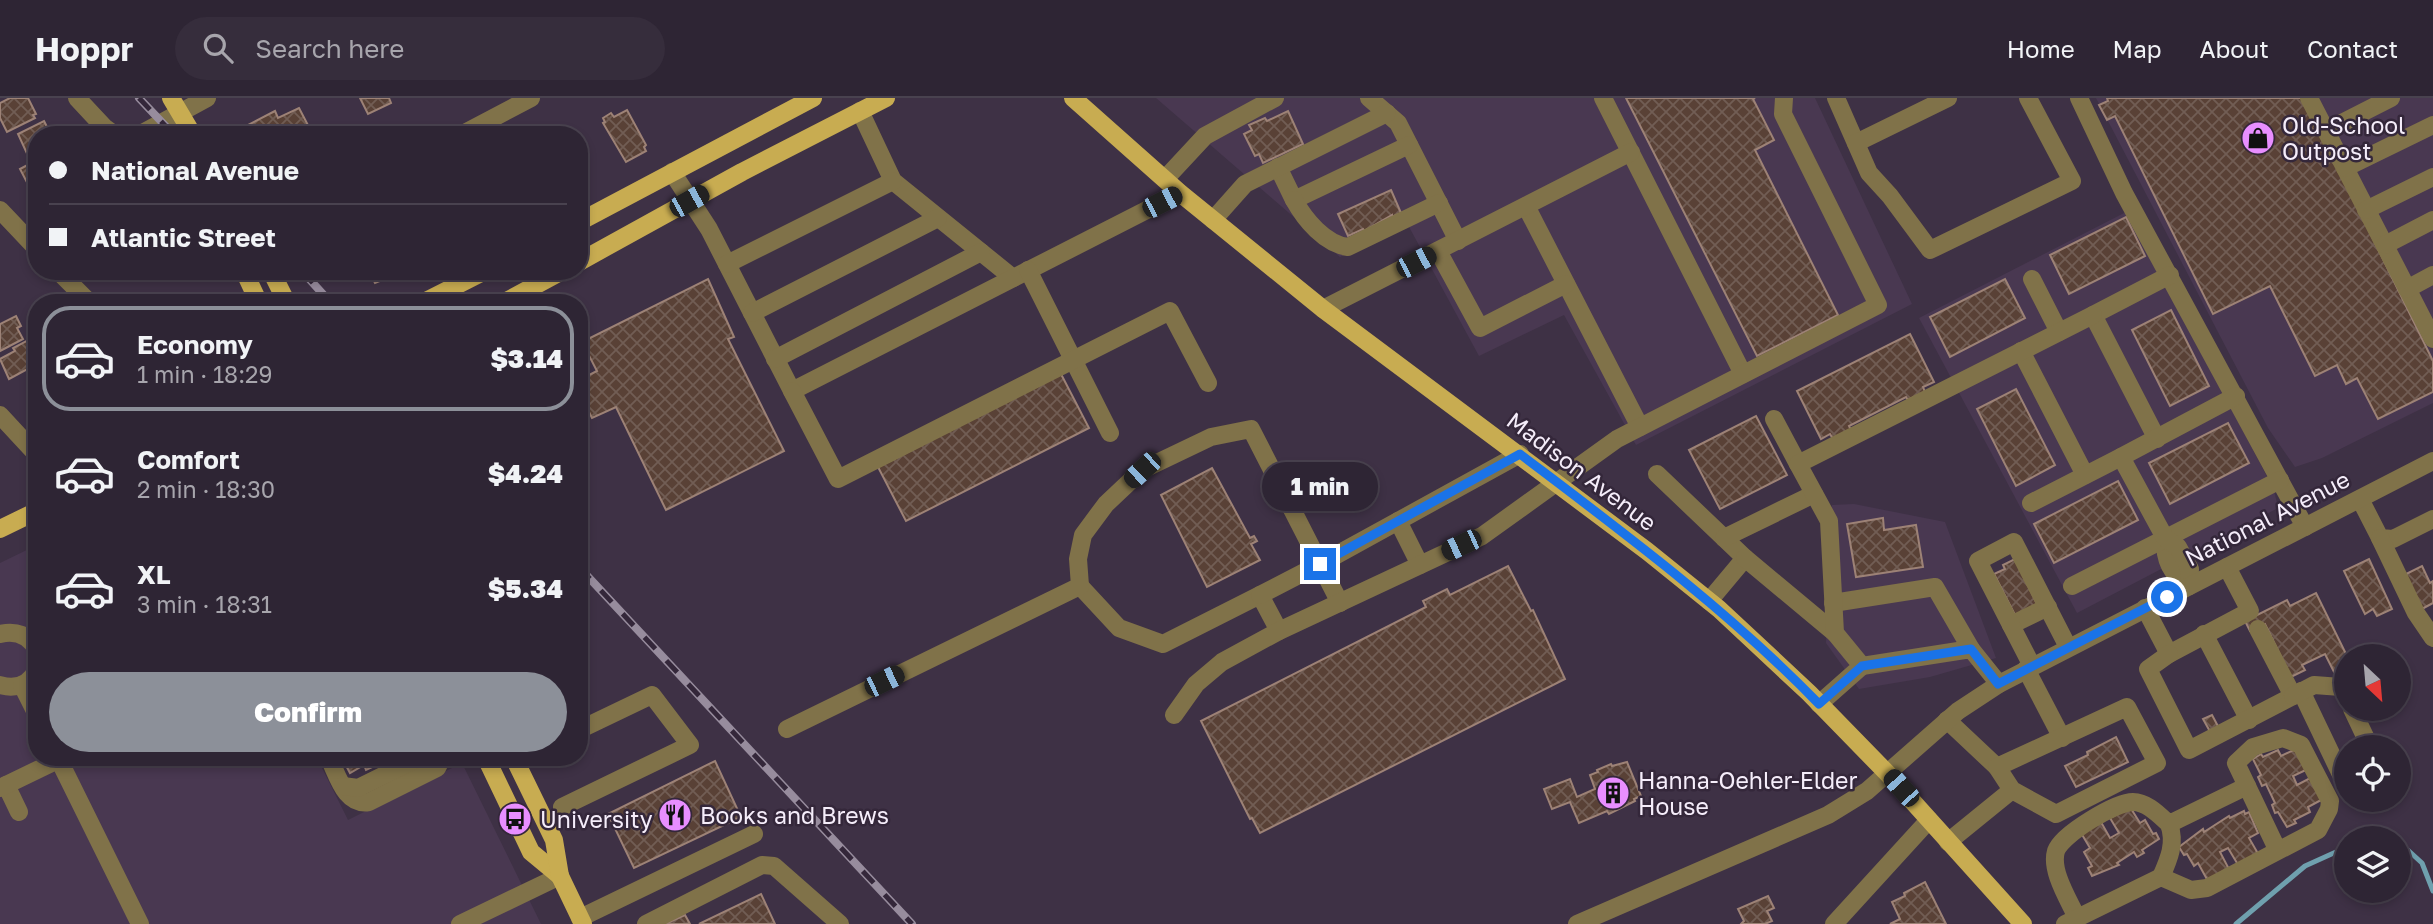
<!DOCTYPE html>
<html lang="en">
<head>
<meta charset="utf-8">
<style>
  :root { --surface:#2e2534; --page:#362d3c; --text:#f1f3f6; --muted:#a7a5ac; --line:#49424f; --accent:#8c9099 }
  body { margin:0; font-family:"Golos Text",sans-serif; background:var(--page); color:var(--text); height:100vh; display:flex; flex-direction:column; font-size:26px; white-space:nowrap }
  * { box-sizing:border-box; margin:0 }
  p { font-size:23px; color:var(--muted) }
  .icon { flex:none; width:38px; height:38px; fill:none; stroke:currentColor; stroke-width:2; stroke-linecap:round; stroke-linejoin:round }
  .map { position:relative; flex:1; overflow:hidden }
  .panel { position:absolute; left:28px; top:196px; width:560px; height:472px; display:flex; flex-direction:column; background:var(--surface); border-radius:28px; box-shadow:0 4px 10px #0003,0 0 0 2px var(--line) }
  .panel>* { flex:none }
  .top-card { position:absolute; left:28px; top:28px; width:560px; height:154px; border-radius:28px; box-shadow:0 4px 10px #0003,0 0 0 2px var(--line); display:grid; align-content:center; height:154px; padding:0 21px; background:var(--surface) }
  .needle { width:46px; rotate:154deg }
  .tools { position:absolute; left:2334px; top:546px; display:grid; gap:14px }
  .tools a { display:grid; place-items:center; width:77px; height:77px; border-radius:50%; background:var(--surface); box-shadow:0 4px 10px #0003,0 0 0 2px var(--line); font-size:35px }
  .end { position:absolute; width:32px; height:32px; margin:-16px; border:9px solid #1a73e8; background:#fff; box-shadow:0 0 0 4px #fff }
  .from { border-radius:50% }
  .bubble { position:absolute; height:49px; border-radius:24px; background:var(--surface); box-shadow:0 4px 10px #0003,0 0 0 2px var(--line); font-size:23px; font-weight:800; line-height:49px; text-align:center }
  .car { position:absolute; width:21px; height:42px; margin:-21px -10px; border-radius:9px; box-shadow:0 0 5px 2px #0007; background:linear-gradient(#222 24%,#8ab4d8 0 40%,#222 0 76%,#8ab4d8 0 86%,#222 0) }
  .top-card b { display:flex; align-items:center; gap:24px; height:66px; font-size:26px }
  .top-card b+b { border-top:2px solid var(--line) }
  .top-card i { width:18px; height:18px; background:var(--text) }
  ul { padding:12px 0 0; list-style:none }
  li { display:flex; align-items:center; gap:21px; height:105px; margin:0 14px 10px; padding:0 7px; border:4px solid transparent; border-radius:28px }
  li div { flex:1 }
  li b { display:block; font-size:26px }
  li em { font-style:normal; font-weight:800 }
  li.current { border-color:var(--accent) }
  li>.icon { width:63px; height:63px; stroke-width:1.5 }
  .action { display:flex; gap:14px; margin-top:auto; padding:14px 21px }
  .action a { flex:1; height:80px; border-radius:42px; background:var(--accent); color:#fff; font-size:28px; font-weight:800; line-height:80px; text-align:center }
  header { display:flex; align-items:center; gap:42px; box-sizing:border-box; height:98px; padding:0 35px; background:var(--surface); border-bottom:2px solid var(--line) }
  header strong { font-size:33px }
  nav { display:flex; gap:38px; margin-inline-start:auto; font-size:24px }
  .search { width:490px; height:63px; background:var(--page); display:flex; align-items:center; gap:18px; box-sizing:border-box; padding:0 24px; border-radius:38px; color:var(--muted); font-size:26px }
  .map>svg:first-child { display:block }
  .built { fill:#493851 }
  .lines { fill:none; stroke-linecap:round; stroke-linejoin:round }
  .stream { stroke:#6fa0ae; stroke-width:5 }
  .building { fill:url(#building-cross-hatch); stroke:#9d8276; stroke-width:2 }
  .minor { stroke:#807249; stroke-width:18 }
  .major { stroke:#c8ac51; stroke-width:18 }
  .rail-casing { stroke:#978c9d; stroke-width:8 }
  .rail { stroke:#34273a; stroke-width:5; stroke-dasharray:16; stroke-linecap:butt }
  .route { stroke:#1a73e8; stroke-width:9 }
  .labels { text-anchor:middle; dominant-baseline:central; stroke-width:5; stroke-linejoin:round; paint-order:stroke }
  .poi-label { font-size:23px; fill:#f5edfa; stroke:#34273a; text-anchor:start }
  .street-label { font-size:23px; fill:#f5edfa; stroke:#34273a }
</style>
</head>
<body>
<header>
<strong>Hoppr</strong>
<div class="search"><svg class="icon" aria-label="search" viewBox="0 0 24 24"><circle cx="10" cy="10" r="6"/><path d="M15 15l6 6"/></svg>Search here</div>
<nav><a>Home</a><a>Map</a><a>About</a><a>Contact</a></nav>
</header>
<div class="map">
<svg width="2433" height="826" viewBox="0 0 2433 826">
  <defs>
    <pattern id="building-cross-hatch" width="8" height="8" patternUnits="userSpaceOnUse" patternTransform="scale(1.75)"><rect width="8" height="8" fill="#594136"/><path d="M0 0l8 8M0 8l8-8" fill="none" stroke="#715d54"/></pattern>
  </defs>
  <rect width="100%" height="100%" fill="#3e3145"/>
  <!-- built -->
  <g class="built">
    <path d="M1156,0H1815L1912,206L1636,347L1564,217L1479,258L1408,127L1340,159Z"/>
    <path d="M2096,0H2433V305L2322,360L2295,369L2268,330Z"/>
    <path d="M2128,113L2274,392L2278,410L2077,515L1919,220Z"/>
    <path d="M1854,406L1945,424L1996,560L1930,579L1859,591L1826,545L1832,407Z"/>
    <path d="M37,447V660H317L348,722L462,665L541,826H0V465Z"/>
  </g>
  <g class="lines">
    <!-- stream -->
    <g class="stream">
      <path d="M2374,740L2385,737L2392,740"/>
      <path d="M2399,744L2422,765L2433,793"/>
      <path d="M2236,826L2305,768L2347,749"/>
    </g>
  </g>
  <!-- building -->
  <g class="building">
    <path d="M10,0H28L36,16L33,17L35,20L7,34L0,20V5Z"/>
    <path d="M360,0H389L391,5L368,16Z"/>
    <path d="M1626,0H1755L1753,1L1774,42L1755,52L1838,217L1757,258Z"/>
    <path d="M2107,0H2304L2433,263V294L2378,321L2357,280L2346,286L2337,267L2315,278L2270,188L2213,216L2115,18L2107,22L2099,7L2108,3Z"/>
    <path d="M299,10L310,31L299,37H251L248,27L275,13L278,20Z"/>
    <path d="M627,12L646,47L644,49L646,53L626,64L603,25L605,24L603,20L611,15L614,19Z"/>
    <path d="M1288,13L1303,46L1263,65L1259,56L1255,58L1244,36L1252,32L1249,27L1265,20L1267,23Z"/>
    <path d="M44,23L51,37H37V56L29,60L18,36Z"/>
    <path d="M37,62V92L32,94L20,71Z"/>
    <path d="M1391,92L1401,115L1392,119V117L1364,133L1363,131L1348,138L1338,116Z"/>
    <path d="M2126,119L2145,158L2069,196L2050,157Z"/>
    <path d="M369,173H404L375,185Z"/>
    <path d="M708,181L734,239L728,241L784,353L666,412L616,309L592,320L579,294V282L597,273L582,244Z"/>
    <path d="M2005,181L2025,220L1950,259L1930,219Z"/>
    <path d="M2171,212L2209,288L2170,308L2132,232Z"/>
    <path d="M16,218L21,228L17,230L23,241L0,253V226Z"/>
    <path d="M1910,236L1934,284L1923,289L1925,294L1908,302L1906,299L1849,328L1851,332L1833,341L1830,336L1821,341L1797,293Z"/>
    <path d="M36,238L37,266L9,281L0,261L15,253L13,250Z"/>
    <path d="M1061,276L1089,330L906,423L878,369Z"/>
    <path d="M2016,291L2055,367L2016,388L1977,311Z"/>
    <path d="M1756,318L1787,377L1720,411L1689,352Z"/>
    <path d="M2228,325L2249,365L2170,406L2149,365Z"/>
    <path d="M1212,370L1250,440L1254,438L1257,443L1251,446L1260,462L1207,489L1161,397Z"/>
    <path d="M2118,383L2138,422L2054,465L2034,426Z"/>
    <path d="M1883,420L1884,432L1916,427L1923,469L1856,479L1847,426Z"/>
    <path d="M2015,461L2039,510L2017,521L1994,476L2005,471L2003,467Z"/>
    <path d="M2369,461L2392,511L2377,518L2373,511L2365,516L2344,473Z"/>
    <path d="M1508,468L1531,513L1533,512L1565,581L1260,735L1252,720L1250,721L1201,623L1426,509L1423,503L1447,491L1450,497Z"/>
    <path d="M2422,468L2430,485L2433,483V505L2418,513L2402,478Z"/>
    <path d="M2316,495L2347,558V568L2334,574L2325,556L2302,567L2305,572L2291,579L2265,526L2250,533L2245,523L2287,502L2290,508Z"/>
    <path d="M2212,617L2220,632L2212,637L2203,621Z"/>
    <path d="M2116,639L2128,664L2076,689L2065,668L2088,657L2087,654Z"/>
    <path d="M2298,650L2308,671L2293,678L2297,687L2312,679L2323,701L2308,709L2310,714L2294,722L2296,725L2287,729L2278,714L2275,715L2272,707L2275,705L2266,686L2262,688L2258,679L2261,677L2253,661L2261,656L2263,659L2278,652L2281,658Z"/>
    <path d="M342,660H392L366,672L364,667L350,675Z"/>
    <path d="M715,663L741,719L634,770L608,716Z"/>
    <path d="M1627,664L1641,698L1634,701L1635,703L1609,716L1607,713L1579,725L1570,704L1552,711L1544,691L1570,681L1577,699L1595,691L1590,677L1598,674L1597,672L1611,666L1612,668Z"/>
    <path d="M2130,709L2140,725L2145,722L2153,736L2156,735L2159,741L2142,752L2144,755L2137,759L2134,754L2117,765L2119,767L2092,778L2088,770L2092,768L2084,754L2090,750L2081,735L2101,724L2110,740L2119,735L2110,720Z"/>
    <path d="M2244,713L2245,716L2249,714L2258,735L2249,740L2260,759L2240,770L2228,750L2220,754L2230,773L2209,785L2198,765L2194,768L2187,756L2184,757L2179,749L2203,731L2204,734L2229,718L2230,720Z"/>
    <path d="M1925,784L1946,826H1890L1900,821L1892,804L1905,798L1904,795Z"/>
    <path d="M761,796L775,826H699Z"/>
    <path d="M1768,798L1774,810L1767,813L1772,823L1765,826H1741L1744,823L1738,811Z"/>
    <path d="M685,817L690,826H665Z"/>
  </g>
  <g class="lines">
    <!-- minor -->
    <g class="minor">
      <path d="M77,0L104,29L115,37"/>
      <path d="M1369,0L1398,25L1458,143"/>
      <path d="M1603,0L1743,276"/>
      <path d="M1836,0L1869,75L1890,98L1930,152L2072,83L2028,0"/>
      <path d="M2079,0L2124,95L2305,429"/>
      <path d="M2309,0L2433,241"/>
      <path d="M860,13L893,83L1013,180"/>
      <path d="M2326,33L2391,0"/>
      <path d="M139,37L207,0"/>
      <path d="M461,37L531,0"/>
      <path d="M1856,45L1948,0"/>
      <path d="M1278,69L1294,102L1409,47"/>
      <path d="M2345,70L2433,27"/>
      <path d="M672,74L709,131L792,293L1180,95"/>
      <path d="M1165,81L1205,38L1275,0"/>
      <path d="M1294,102C1305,122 1325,146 1348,149L1439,105"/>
      <path d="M1526,108L1640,329"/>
      <path d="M0,112L37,151"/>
      <path d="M2366,112L2433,79"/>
      <path d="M1213,122L1245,86L1387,15"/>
      <path d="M2385,147L2433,122"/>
      <path d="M1438,153L1480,230L1566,186"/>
      <path d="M727,166L893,83"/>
      <path d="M1028,172L1110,335"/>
      <path d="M58,173L90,205"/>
      <path d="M2032,181L2059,234"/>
      <path d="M2407,191L2433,177"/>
      <path d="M1323,211L1631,54"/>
      <path d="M752,215L938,120"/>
      <path d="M2021,253L2085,377"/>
      <path d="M775,261L981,154"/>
      <path d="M792,293L838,381L1170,213L1208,285"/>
      <path d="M0,317L37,357"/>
      <path d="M1774,321L1798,366"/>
      <path d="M2157,341L2093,217L2170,177"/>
      <path d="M1657,376L1745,460L1709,503"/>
      <path d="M2360,401L2380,440L2393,441L2433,421"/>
      <path d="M2031,405L2121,359"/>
      <path d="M1398,423L1420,467"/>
      <path d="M1724,440L1814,396"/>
      <path d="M2165,440C2164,462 2171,476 2189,488"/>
      <path d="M2380,440L2416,515L2433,540"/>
      <path d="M1745,460L1835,535"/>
      <path d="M1080,488L1119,530L1163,546L1260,497L1279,533"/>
      <path d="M2072,488L2280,382"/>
      <path d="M2189,488L2190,471L2178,449L2165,440L2121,359L2236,298"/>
      <path d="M1340,505L1320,466L1520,356"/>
      <path d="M1833,505L1935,489L1971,551"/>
      <path d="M2145,510L2169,556L2250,513L2227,469"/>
      <path d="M2011,527L2048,509"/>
      <path d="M0,536C16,532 29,537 37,552"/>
      <path d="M2204,536L2249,622"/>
      <path d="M2169,556L2148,571L2189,652L2293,598L2258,531"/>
      <path d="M1862,568L1971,551L1999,586"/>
      <path d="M2032,568L1978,463L2014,444L2068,549"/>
      <path d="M2026,571L2062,640"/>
      <path d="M0,587C16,592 30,586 37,571"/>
      <path d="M22,587L37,617"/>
      <path d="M2301,593L2347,689"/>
      <path d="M2293,598L2314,587L2341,589L2347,601"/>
      <path d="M1819,606L1862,568L1835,535L1829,423L1798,366L2093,217"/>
      <path d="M2352,611L2370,649"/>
      <path d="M1174,617L1196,586L1222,564L1279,533L1482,438L1617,341L1878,207L1783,16L1784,0"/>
      <path d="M1947,622L1997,669"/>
      <path d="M787,631L1080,488L1078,461L1083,437L1106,406L1142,372L1211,339L1251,331L1320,466L1260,497"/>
      <path d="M58,660L140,826"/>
      <path d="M329,660C338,678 345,708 369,704L437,670L442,660"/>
      <path d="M6,687L19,714"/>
      <path d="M343,688L358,690L419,660"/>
      <path d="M0,690L62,660"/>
      <path d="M562,709L690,647L652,597L579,632"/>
      <path d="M1948,744L2012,692L2056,716L2157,665L2127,609L1997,669L2012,692"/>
      <path d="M2161,779C2169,761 2176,745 2169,726"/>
      <path d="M580,820L754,736"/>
      <path d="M2077,820C2069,802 2050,773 2056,753C2062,736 2116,704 2133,704C2147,704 2159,717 2169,726L2247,688"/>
      <path d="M460,826L560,778"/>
      <path d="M646,826L762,767L774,768L840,826"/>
      <path d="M1577,826L1828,717L1867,693L1958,613L1999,586L2433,363"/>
      <path d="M1834,826L1929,722"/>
      <path d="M2065,826L2161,779L2191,792L2207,790L2318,732L2329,711L2330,703L2301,647L2283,640L2253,649L2236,665L2278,753"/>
    </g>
    <!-- major -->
    <g class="major">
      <path d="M171,0L193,37"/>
      <path d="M1073,0L1180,95L1323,211L1647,453L1719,511L1809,595L1887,675L2023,826"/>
      <path d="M579,124L813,0"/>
      <path d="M579,164L742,74L886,0"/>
      <path d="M244,173L259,205"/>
      <path d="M271,173L287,205"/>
      <path d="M422,205L485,173"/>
      <path d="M503,205L562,173"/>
      <path d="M0,431L37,413"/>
      <path d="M486,660L531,754L560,778"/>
      <path d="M514,660L554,742L560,778L583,826"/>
    </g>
    <defs>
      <g id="rail">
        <path d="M139,0L174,37"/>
        <path d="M302,173L331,205"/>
        <path d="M579,469L912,826"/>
      </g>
    </defs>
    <!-- rail casing -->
    <use href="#rail" class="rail-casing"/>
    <!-- rail -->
    <use href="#rail" class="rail"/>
  </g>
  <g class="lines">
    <!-- route -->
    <path class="route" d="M1320,466L1520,356C1624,435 1728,512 1819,606L1862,568L1971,551L1998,586L2167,499"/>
  </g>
  <!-- icons -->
  <defs>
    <symbol id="shop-disc" viewBox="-11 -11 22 22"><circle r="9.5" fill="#e88eff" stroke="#34273a"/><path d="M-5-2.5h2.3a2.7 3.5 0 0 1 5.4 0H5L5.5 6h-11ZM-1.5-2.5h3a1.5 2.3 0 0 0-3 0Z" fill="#111"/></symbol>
    <symbol id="building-disc" viewBox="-11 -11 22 22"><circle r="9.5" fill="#e88eff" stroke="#34273a"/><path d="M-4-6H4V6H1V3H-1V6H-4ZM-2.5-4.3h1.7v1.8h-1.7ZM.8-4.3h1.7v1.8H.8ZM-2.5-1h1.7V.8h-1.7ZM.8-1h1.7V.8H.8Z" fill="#111"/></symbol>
    <symbol id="restaurant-disc" viewBox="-11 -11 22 22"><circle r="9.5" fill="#e88eff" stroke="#34273a"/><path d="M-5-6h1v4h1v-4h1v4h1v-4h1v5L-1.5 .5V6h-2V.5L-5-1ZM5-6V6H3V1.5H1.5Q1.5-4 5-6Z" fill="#111"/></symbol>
    <symbol id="bus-disc" viewBox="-11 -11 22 22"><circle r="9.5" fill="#e88eff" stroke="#34273a"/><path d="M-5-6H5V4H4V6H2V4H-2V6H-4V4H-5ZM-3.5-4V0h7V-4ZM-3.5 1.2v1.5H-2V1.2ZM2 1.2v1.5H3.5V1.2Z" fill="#111"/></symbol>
  </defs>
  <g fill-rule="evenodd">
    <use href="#shop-disc" x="2239" y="21" width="38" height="38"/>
    <use href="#building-disc" x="1594" y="676" width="38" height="38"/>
    <use href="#restaurant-disc" x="656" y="698" width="38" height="38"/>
    <use href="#bus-disc" x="496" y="702" width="38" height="38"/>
  </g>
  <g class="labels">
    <!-- poi labels -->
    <g class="poi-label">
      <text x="2282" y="27">Old-School<tspan x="2282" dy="26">Outpost</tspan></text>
      <text x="1638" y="682">Hanna-Oehler-Elder<tspan x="1638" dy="26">House</tspan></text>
      <text x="700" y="717">Books and Brews</text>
      <text x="540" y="721">University</text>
    </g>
    <!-- street labels -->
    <g class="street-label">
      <text transform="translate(1582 373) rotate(37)">Madison Avenue</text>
      <text transform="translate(2267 420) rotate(-27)">National Avenue</text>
    </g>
  </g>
</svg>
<div class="tools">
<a><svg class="needle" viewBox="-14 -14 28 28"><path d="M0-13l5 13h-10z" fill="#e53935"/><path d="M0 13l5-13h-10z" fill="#a7a5ac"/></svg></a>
<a><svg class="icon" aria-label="locate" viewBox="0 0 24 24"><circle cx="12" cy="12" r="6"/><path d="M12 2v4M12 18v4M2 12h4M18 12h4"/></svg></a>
<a><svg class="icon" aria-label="layers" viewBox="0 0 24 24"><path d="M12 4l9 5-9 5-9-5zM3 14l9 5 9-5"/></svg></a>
</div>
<i class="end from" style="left:2167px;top:499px"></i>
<i class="end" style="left:1320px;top:466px"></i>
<div class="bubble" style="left:1262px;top:364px;width:116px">1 min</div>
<i class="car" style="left:689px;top:103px;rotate:61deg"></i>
<i class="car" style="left:1162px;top:104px;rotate:63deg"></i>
<i class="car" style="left:1416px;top:164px;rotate:63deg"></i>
<i class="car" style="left:1142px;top:372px;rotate:227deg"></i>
<i class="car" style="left:1461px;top:447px;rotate:245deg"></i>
<i class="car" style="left:884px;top:583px;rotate:64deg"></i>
<i class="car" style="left:1901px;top:690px;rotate:318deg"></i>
<div class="top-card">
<b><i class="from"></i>National Avenue</b>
<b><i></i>Atlantic Street</b>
</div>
<section class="panel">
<ul>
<li class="current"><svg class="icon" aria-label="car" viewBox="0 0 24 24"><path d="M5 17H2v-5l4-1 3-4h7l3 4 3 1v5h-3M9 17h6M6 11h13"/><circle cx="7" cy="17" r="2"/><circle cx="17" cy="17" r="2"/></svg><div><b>Economy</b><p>1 min · 18:29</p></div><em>$3.14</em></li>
<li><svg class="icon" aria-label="car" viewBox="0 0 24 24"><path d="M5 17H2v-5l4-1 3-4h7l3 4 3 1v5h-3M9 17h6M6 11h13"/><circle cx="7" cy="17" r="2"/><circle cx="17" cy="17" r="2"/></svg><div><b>Comfort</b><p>2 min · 18:30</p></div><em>$4.24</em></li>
<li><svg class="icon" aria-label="car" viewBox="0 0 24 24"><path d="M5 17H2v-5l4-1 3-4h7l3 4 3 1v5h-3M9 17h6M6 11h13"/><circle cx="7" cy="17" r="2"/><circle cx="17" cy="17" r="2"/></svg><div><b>XL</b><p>3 min · 18:31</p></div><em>$5.34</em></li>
</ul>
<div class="action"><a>Confirm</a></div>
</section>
</div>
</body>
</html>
